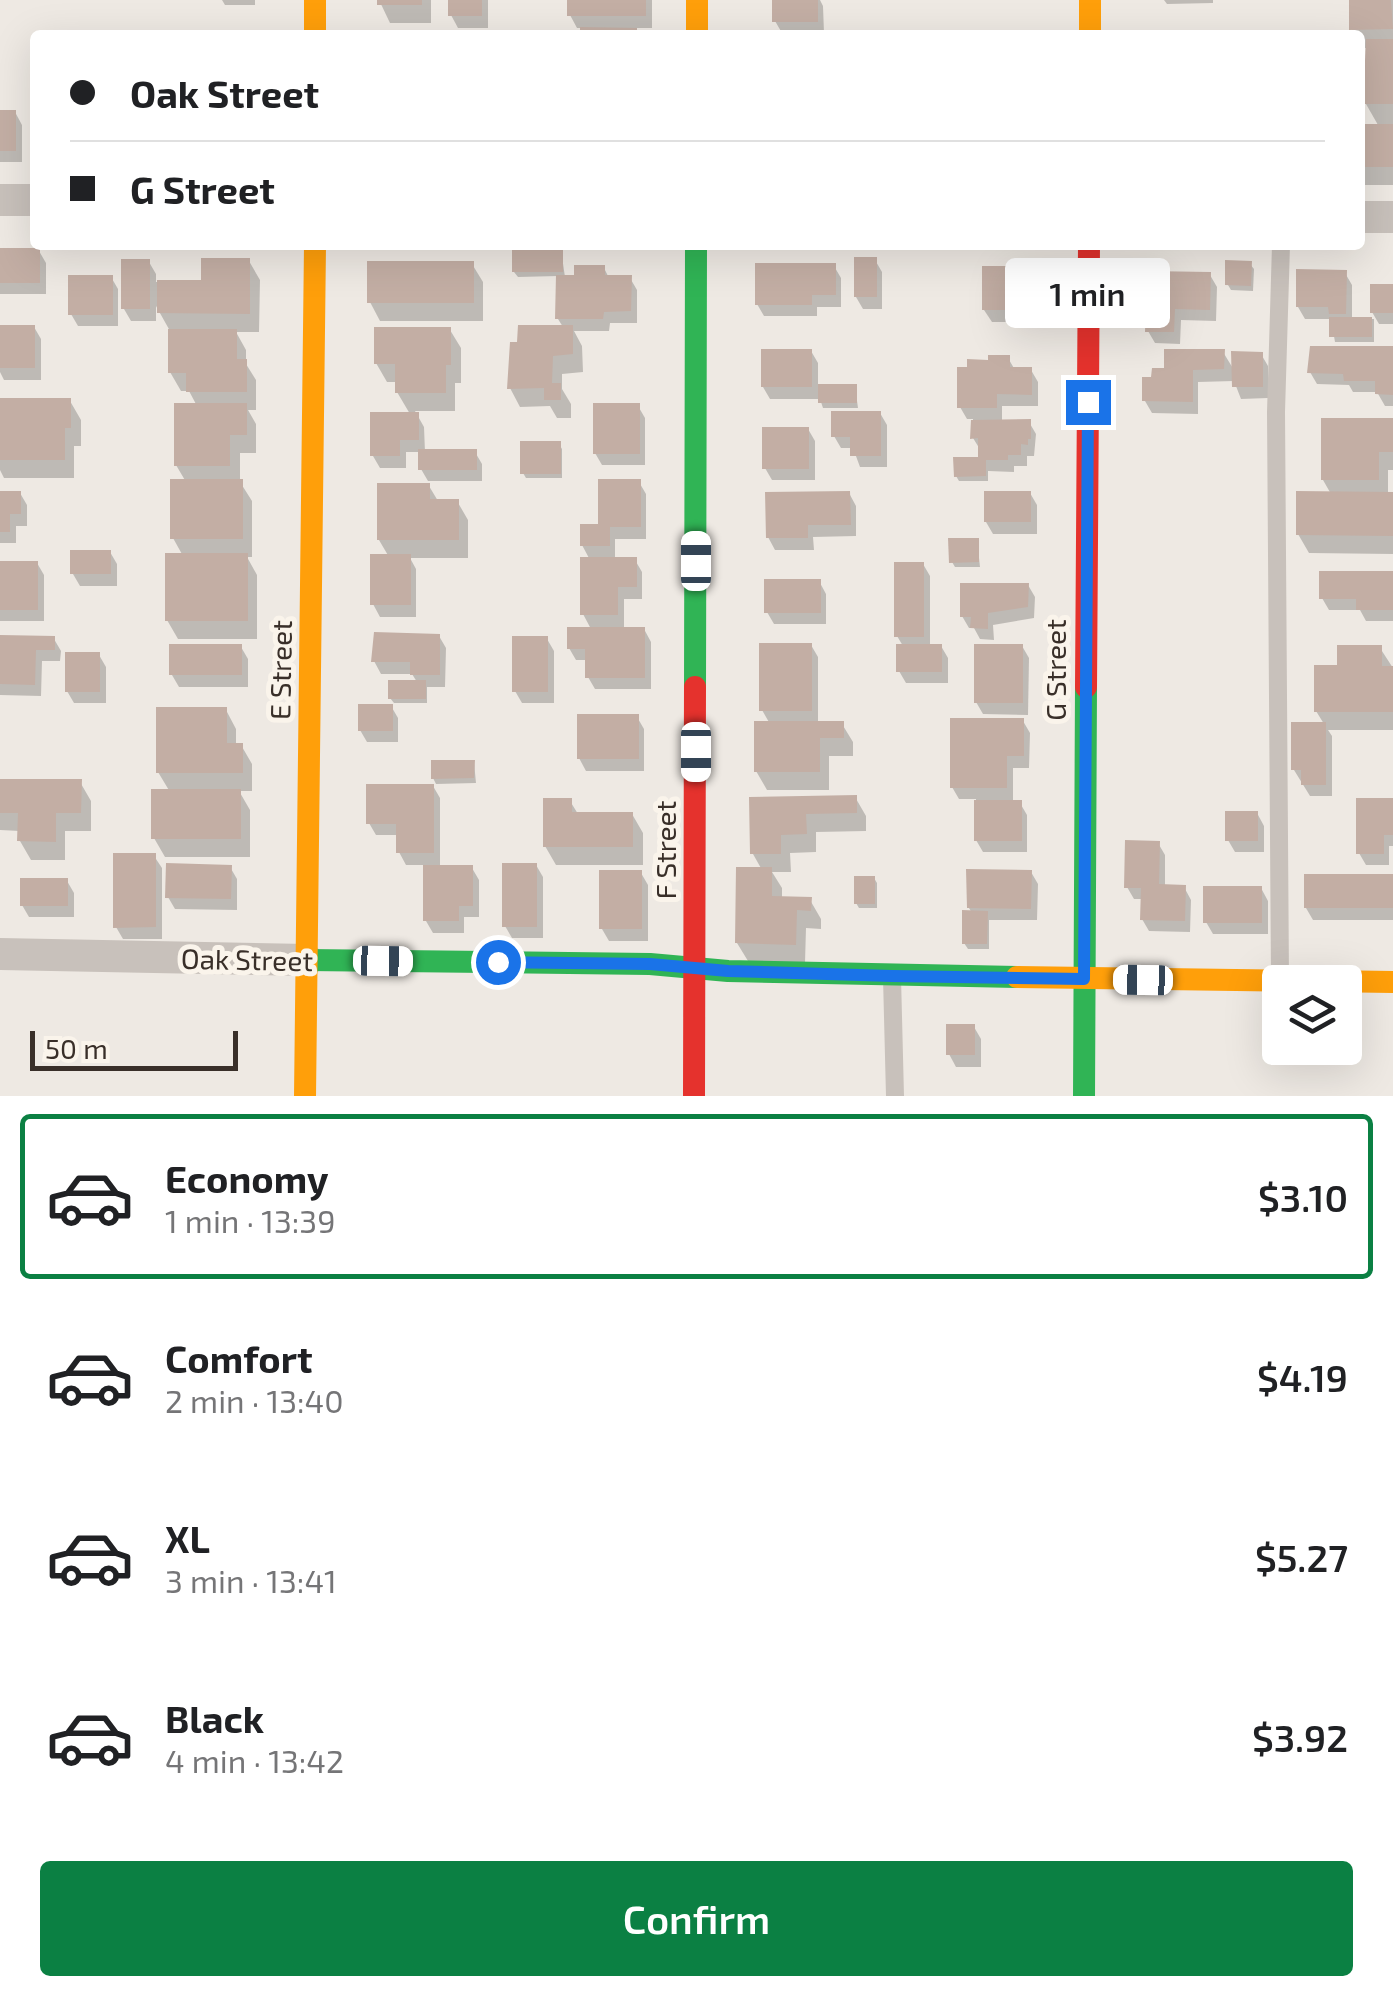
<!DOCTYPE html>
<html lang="en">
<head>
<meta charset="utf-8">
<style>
  :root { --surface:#fff; --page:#f6f6f6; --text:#202124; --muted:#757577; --line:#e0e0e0; --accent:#0b8043 }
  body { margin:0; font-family:"Exo 2",sans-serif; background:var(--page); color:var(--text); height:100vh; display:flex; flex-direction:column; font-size:38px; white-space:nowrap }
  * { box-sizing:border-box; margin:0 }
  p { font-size:32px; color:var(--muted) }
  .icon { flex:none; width:55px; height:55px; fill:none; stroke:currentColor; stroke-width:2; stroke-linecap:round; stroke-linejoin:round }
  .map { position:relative; height:1096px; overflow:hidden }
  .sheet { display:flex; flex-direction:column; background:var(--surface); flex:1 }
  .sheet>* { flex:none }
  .top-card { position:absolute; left:30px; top:30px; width:1335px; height:220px; border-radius:10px; box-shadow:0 10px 40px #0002; display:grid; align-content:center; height:220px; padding:0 40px; background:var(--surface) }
  .controls { position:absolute; left:1262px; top:965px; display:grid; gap:20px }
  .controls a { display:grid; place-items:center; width:100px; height:100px; border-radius:10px; background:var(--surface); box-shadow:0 10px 40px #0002; font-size:50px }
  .scale { position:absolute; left:30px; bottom:25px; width:208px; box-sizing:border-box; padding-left:10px; border:5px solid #392f29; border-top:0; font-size:28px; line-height:35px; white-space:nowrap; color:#392f29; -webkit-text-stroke:8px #faf4eb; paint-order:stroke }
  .end { position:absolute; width:45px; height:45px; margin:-22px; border:12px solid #1a73e8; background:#fff; box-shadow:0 0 0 5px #fff }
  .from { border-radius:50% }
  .bubble { position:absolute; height:70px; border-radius:10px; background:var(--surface); box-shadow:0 10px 40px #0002; font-size:32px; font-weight:600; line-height:70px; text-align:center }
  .car { position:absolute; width:30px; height:60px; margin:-30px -15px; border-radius:12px; box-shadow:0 0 8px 2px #0007; background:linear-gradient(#fff 24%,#345 0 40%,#fff 0 76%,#345 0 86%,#fff 0) }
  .top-card b { display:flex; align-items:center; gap:35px; height:95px; font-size:38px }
  .top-card b+b { border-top:2px solid var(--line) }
  .top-card i { width:25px; height:25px; background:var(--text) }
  ul { padding:18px 0 0; list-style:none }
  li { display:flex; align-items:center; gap:30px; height:165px; margin:0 20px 15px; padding:0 20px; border:5px solid transparent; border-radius:10px }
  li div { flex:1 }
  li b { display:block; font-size:38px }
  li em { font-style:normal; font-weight:600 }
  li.current { border-color:var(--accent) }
  li>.icon { width:90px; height:90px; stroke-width:1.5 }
  .cta { display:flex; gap:20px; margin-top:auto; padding:20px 40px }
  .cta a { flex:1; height:115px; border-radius:10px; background:var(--accent); color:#fff; font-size:40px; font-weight:600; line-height:115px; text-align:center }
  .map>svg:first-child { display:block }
  .shadow { fill:#0003 }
  .building { fill:#c3aea4 }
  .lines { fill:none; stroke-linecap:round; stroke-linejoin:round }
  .lane { stroke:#c8c1bb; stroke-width:18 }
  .street { stroke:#c8c1bb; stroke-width:32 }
  .fast { stroke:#30b455; stroke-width:22 }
  .slow { stroke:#ff9f0a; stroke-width:22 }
  .jam { stroke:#e5322d; stroke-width:22 }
  .route { stroke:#1a73e8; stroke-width:12 }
  .labels { text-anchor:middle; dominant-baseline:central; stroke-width:10; stroke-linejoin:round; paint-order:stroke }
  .street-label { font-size:28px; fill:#392f29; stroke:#faf4eb }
</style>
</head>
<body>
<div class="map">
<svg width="1393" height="1096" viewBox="0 0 1393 1096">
  <rect width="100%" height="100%" fill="#eee9e3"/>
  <!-- shadow -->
  <g class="shadow">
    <path d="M222,0H255V5H225Z"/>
    <path d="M379,0H431V23H390Z"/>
    <path d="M451,0H488V28H458L451,15Z"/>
    <path d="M570,0H652V28H634L639,35H582V28H577L570,15Z"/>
    <path d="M775,0H820L823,6L824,33L846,35L782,33L775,21Z"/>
    <path d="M1164,0H1213V3L1167,4Z"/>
    <path d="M1351,0H1393V185H1360V124L1378,125L1366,104L1368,48H1363L1360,35H1355L1352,29Z"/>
    <path d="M0,112H15L22,125V162H0Z"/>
    <path d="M561,250L565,277L604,268L609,278H630L637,290V323H610L609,331H574L582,346L583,372L562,374V389L571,404V418H557L550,406L520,407L510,388L563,327L558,319V276L518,277L514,272Z"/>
    <path d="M0,251H39L46,263V294H0Z"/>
    <path d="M875,260L882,272V309H863L856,297Z"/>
    <path d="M249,261L260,280L259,332H236L246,350V364L256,380V410H248L256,424V453H240V482L252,501V557H247L257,575V639H178L167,620L183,556L173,538L186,482L176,465L197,406L189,391H181L170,372V331L156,306V321H131L124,309L149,262L156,274V282L204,283Z"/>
    <path d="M472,264L483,282V321H380L370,302Z"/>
    <path d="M1250,264L1254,269L1253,291L1231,290L1228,285Z"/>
    <path d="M834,266L841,278V307H817V316H764L757,304Z"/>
    <path d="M1031,269L1038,281V322H992L984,310Z"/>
    <path d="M1345,273L1352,285V319H1374V342H1335L1331,319H1305L1298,307Z"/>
    <path d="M1210,275L1217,287L1216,321L1181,320L1180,344L1155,343L1148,331Z"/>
    <path d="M111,277L118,289V326H78L71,314Z"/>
    <path d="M1393,286V324H1379L1372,312Z"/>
    <path d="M0,327H34L41,339V380H4L0,372Z"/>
    <path d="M450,330L461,348V383H455V411H415L424,427L425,452H475L482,464V481H428L421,469V452H406V468H380L373,456L410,414L397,392V382H387L376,363Z"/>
    <path d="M1393,349V406H1385L1377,392H1353L1349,385L1317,384L1310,372Z"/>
    <path d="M811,351L818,363V386H855L858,408H823L820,399H770L763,387Z"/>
    <path d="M1223,352L1234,370L1261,354L1268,366V398L1241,399L1234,381L1198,382V414L1152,413L1145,401L1154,380Z"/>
    <path d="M1008,358L1015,370H1031L1038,382V406H1002V422H1029L1036,434L1034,456H1027V466H1014V472L988,471V481H959L956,476L981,462V451L973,438V419H967L960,407L990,363Z"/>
    <path d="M0,401H70L81,420V446H74V478H4L0,470Z"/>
    <path d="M638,406L645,418V465H602L595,453Z"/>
    <path d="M880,413L887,425V467H860L853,448H841L834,436Z"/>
    <path d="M1393,421V470H1388V494H1393V554L1309,553L1298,534L1331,494L1323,480Z"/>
    <path d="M808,429L815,441V480H772L765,468Z"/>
    <path d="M559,444L562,449V478H526L523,473Z"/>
    <path d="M639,482L646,494V539H615V560H635L642,572V599H624V629H644L651,642V689H595L588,677V660H576L569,648L591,629L583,614L590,560L582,545Z"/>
    <path d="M429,486L438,501H457L468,520V558H410L416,569V617H380L373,604L389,557L379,540Z"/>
    <path d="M0,493H20L27,505V526H16V543H0Z"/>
    <path d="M849,493L856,506V536L813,537L814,550H775L768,537Z"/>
    <path d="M1030,493L1037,505V534H993L986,522Z"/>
    <path d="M977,540L980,567H955L952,562Z"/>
    <path d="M110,552L117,564V586H80L73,574Z"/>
    <path d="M0,563H37L44,575V621H0Z"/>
    <path d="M923,564L930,576V646H941L948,658V683H906L899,671L903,646L897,636Z"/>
    <path d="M1393,573V621H1366L1360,610H1329L1322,598Z"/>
    <path d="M819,581L826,594V624H774L767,612Z"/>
    <path d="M1028,585L1035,597L1034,618L993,625L994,640L980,639L974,628H969L962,616Z"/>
    <path d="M439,636L446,648L445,687H427V703H394L390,698L417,682L412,674H381L374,661Z"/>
    <path d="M0,637L54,639L61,651L60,661H42L41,696L0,695Z"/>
    <path d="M547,639L554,651V703H522L515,691Z"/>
    <path d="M811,645L818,657V724H842L853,742V756H829V790H767L756,771L770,724L762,710Z"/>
    <path d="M1022,646L1029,658L1028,715L983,714L976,702Z"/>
    <path d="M241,647L248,659V687H179L172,675Z"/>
    <path d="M1380,648L1393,668V730H1328L1332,736V796H1310L1294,770L1324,724L1316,711L1339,667Z"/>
    <path d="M99,655L106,667V703H74L67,691Z"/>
    <path d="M391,706L398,718V742H367L360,730Z"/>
    <path d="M226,710L236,729V745H241L252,764V791H239L250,810V857H165L154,838L170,792L158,772Z"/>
    <path d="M637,717L644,729V771H586L579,758Z"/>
    <path d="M1023,721L1030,733L1029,768H1013V803H1020L1027,815V852H983L976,840V799H959L952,787Z"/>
    <path d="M474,762L476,783L436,784L433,778Z"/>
    <path d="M0,781L80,782L91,801V831H65V860H31L20,841V831L0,830Z"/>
    <path d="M433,786L440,798V868H472L479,880V917H464V933H433L426,921V865H406L399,852V835H376L369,823Z"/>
    <path d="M855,797L866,816V831L816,832V852L790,853L791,872H772L782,888V899L810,900L821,919V929L806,928L805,963L748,961L737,943L762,870L753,854L752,799Z"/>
    <path d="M1393,800V846H1389V865H1366L1359,853Z"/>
    <path d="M570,801L578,814H632L643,833V865H556L545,846Z"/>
    <path d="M1257,813L1264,826V852H1235L1228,840Z"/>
    <path d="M1158,843L1165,855V887H1184L1191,900L1190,932L1149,931L1142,919L1143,899H1134L1127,887Z"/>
    <path d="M154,856L162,868V939H123L116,927Z"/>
    <path d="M536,865L543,877V938H512L505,926Z"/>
    <path d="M230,867L237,879V910L175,909L168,897Z"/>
    <path d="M1031,872L1038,884L1037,920H989V949H968L964,943L972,913L969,908Z"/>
    <path d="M641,873L648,885V941H609L602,929Z"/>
    <path d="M1393,876V920H1313L1306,908Z"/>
    <path d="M874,878L877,883V908H859L856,903Z"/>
    <path d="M67,881L74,893V917H29L22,905Z"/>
    <path d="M1261,888L1268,901V934H1213L1206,922Z"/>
    <path d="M974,1027L981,1039V1067H956L949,1054Z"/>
  </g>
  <!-- building -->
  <g class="building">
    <rect x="377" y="0" width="45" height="5"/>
    <rect x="448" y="0" width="34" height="16"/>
    <rect x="567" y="0" width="79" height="16"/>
    <rect x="772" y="0" width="46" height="22"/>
    <path d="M1349,0H1391L1393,29L1349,30Z"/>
    <path d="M580,27L637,28V35H580Z"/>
    <rect x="800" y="30" width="46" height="5"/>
    <path d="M1366,39H1393V104H1363Z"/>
    <rect x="0" y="110" width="16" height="41"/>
    <rect x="1360" y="124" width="33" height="43"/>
    <path d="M512,247L563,248V272H512Z"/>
    <rect x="0" y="248" width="40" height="35"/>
    <rect x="854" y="257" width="23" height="40"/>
    <path d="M201,258H250V314L157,313V280H201Z"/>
    <rect x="121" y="259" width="29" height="50"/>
    <path d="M1225,260L1252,261L1251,286L1225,285Z"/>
    <rect x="367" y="261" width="107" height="42"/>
    <path d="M755,263H836V295H812V305H755Z"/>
    <path d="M574,265H605V275H632L631,311L604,312L603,319H555L556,275H574Z"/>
    <rect x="982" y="266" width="50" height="44"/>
    <path d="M1296,269L1347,270L1346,314H1329L1328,307H1296Z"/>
    <path d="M1147,271L1211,272L1210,310L1175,309L1174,332H1145Z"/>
    <rect x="68" y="275" width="45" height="40"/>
    <rect x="1370" y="284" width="23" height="29"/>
    <rect x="1329" y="317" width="43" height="20"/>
    <rect x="0" y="325" width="35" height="43"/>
    <path d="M518,325H573V354L553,356L552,383H561V400H544V388L507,389L510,342H517Z"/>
    <path d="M374,327H451V365H446V393H395V364H374Z"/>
    <path d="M168,329H237V359H247V392H186V373H168Z"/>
    <path d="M1310,346H1393V395L1375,394V381H1344L1343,374L1307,373Z"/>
    <rect x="761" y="349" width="51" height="38"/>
    <path d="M1164,349H1225L1224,369L1193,370V402L1142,401V377H1151L1152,368H1164Z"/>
    <path d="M1231,351L1263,352V387H1232Z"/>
    <path d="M988,355H1010V367H1032V395L997,394V408H957V367H967V359L988,360Z"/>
    <rect x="818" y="384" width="39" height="19"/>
    <path d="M0,398H71V428H65V460H0Z"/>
    <path d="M174,403H247V435H230V466H174Z"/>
    <rect x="593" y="403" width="47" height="51"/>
    <path d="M831,411H881V456H850V437H831Z"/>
    <path d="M370,412H419V440H400V456H370Z"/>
    <path d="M1321,418H1393V452H1379V480H1321Z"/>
    <path d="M1031,419V439H1028V445L1021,444V455H1008V460H986V476L954,477L953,457H978V438L970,439L971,420Z"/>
    <rect x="762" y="427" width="47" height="42"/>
    <rect x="520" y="441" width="41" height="33"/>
    <rect x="418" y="449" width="59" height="21"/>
    <rect x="170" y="479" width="73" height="60"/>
    <path d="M598,479H641V527H610V546H580V524H598Z"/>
    <path d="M377,483H430V499H459V540H377Z"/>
    <path d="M0,491H21V514H10V532H0Z"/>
    <path d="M850,491L851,525H808V538H766L765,492Z"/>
    <rect x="984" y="491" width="47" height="31"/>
    <path d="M1296,491L1393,492V536L1296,535Z"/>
    <path d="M948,538H979V562L949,563Z"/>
    <rect x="70" y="550" width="41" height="24"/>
    <rect x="165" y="553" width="83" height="68"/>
    <rect x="370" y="554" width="41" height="51"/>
    <path d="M580,557H637V587H618V615H580Z"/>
    <rect x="0" y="561" width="38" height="49"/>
    <rect x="894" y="562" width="30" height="75"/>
    <path d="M1319,571H1393V610H1356V599H1319Z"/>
    <rect x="764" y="579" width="57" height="34"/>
    <path d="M960,583H1029L1028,607L988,613V629L970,628L971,617H960Z"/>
    <path d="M567,627H645V678H585V649H567Z"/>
    <path d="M374,632L440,634V675H410V662H371Z"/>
    <path d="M0,635L55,636V650H36L35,685L0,684Z"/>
    <rect x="512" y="636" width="36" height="56"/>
    <rect x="759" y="643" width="53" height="68"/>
    <rect x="169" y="644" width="73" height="31"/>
    <rect x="896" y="644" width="46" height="28"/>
    <rect x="974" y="644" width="49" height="59"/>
    <path d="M1337,645H1382V666H1393V712H1314V665H1337Z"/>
    <rect x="65" y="652" width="35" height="40"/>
    <rect x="388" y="680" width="38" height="19"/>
    <rect x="358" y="704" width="35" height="27"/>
    <path d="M156,707H227V743H243V773H156Z"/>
    <rect x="577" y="714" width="62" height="45"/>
    <path d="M950,718H1024V756H1007V788H950Z"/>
    <path d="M754,721H844V738H820V772H754Z"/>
    <path d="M1291,722H1326V785H1301V770H1291Z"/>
    <path d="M431,760H475L474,778L431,779Z"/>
    <path d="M0,779H82L81,813H56V842L17,841L18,813H0Z"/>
    <path d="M366,784H434V853H396V824H366Z"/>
    <rect x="151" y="789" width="90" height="50"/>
    <path d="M857,795V813L806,814L807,834L781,835V854H750L749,797Z"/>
    <path d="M543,798H572V812H633V847H543Z"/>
    <path d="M1356,798H1393V835H1384V854H1356Z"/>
    <rect x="974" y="800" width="48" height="41"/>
    <rect x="1225" y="811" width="33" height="30"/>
    <path d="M1125,840L1160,841L1159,884L1186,885L1185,921L1140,920L1141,888H1124Z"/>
    <path d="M113,853H156V927L113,928Z"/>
    <path d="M166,863L232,865L231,899L165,898Z"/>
    <rect x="502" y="863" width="35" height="64"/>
    <path d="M423,865H473V906H459V921H423Z"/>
    <path d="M736,867H772V896L812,897L811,911L797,910L796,945L735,943Z"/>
    <path d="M966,869L1032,870L1031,909L967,908Z"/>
    <rect x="599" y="870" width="43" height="59"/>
    <rect x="1304" y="874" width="89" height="34"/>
    <rect x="854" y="876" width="21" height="28"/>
    <rect x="20" y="878" width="48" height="28"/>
    <rect x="1203" y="886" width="59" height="37"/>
    <path d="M962,910L988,911L987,944H962Z"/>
    <rect x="946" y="1024" width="29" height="31"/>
  </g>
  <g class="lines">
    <!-- lane -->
    <g class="lane">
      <path d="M892,977L895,1096"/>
      <path d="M1280,979L1276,412L1281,245"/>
    </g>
    <!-- street -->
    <g class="street">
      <path d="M0,200H35"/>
      <path d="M1360,217H1393"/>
      <path d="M0,954L307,960"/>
    </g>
    <!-- fast -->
    <g class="fast">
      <path d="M695,687L696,245"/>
      <path d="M307,960L650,964L728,971L1017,977"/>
      <path d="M1084,1096L1086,687"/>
    </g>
    <!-- slow -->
    <g class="slow">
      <path d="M315,0V35"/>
      <path d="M697,0V35"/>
      <path d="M1090,0V35"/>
      <path d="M1017,977L1393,982"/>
      <path d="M305,1096L315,245"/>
    </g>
    <!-- jam -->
    <g class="jam">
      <path d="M1086,687L1089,245"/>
      <path d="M694,1096L695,687"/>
    </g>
  </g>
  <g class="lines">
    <!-- route -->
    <path class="route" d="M498,962L650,964L728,971L892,976L1084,979L1088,402"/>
  </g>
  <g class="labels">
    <!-- street labels -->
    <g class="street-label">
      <text transform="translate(280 670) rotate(-89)">E Street</text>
      <text transform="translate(1055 670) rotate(-90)">G Street</text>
      <text transform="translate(665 850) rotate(-90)">F Street</text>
      <text transform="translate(247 959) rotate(1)">Oak Street</text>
    </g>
  </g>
</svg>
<div class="controls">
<a><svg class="icon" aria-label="layers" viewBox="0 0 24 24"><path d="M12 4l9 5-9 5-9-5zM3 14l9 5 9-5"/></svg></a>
</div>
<div class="scale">50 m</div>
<i class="end from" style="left:498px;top:962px"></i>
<i class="end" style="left:1088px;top:402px"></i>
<div class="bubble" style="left:1005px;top:258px;width:165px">1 min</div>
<i class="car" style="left:696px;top:561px;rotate:0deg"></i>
<i class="car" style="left:696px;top:752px;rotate:180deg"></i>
<i class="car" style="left:383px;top:961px;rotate:91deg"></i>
<i class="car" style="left:1143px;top:980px;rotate:271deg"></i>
<div class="top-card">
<b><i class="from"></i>Oak Street</b>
<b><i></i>G Street</b>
</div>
</div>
<section class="sheet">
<ul>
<li class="current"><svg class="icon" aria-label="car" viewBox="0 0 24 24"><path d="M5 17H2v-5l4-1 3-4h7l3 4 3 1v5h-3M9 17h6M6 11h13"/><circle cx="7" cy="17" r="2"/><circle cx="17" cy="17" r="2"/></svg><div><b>Economy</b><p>1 min · 13:39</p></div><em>$3.10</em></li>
<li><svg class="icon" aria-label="car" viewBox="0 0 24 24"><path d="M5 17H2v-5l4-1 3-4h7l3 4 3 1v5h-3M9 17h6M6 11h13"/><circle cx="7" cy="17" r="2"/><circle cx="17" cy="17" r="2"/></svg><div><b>Comfort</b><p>2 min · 13:40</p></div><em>$4.19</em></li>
<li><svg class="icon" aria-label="car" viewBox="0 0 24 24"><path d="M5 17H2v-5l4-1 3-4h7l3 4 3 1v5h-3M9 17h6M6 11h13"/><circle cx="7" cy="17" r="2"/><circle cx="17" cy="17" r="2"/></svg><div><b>XL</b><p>3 min · 13:41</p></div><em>$5.27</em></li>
<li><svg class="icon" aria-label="car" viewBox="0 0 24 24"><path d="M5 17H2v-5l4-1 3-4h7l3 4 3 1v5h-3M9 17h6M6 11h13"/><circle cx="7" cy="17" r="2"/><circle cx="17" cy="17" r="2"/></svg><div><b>Black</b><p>4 min · 13:42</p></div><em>$3.92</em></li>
</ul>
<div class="cta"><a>Confirm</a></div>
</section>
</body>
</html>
